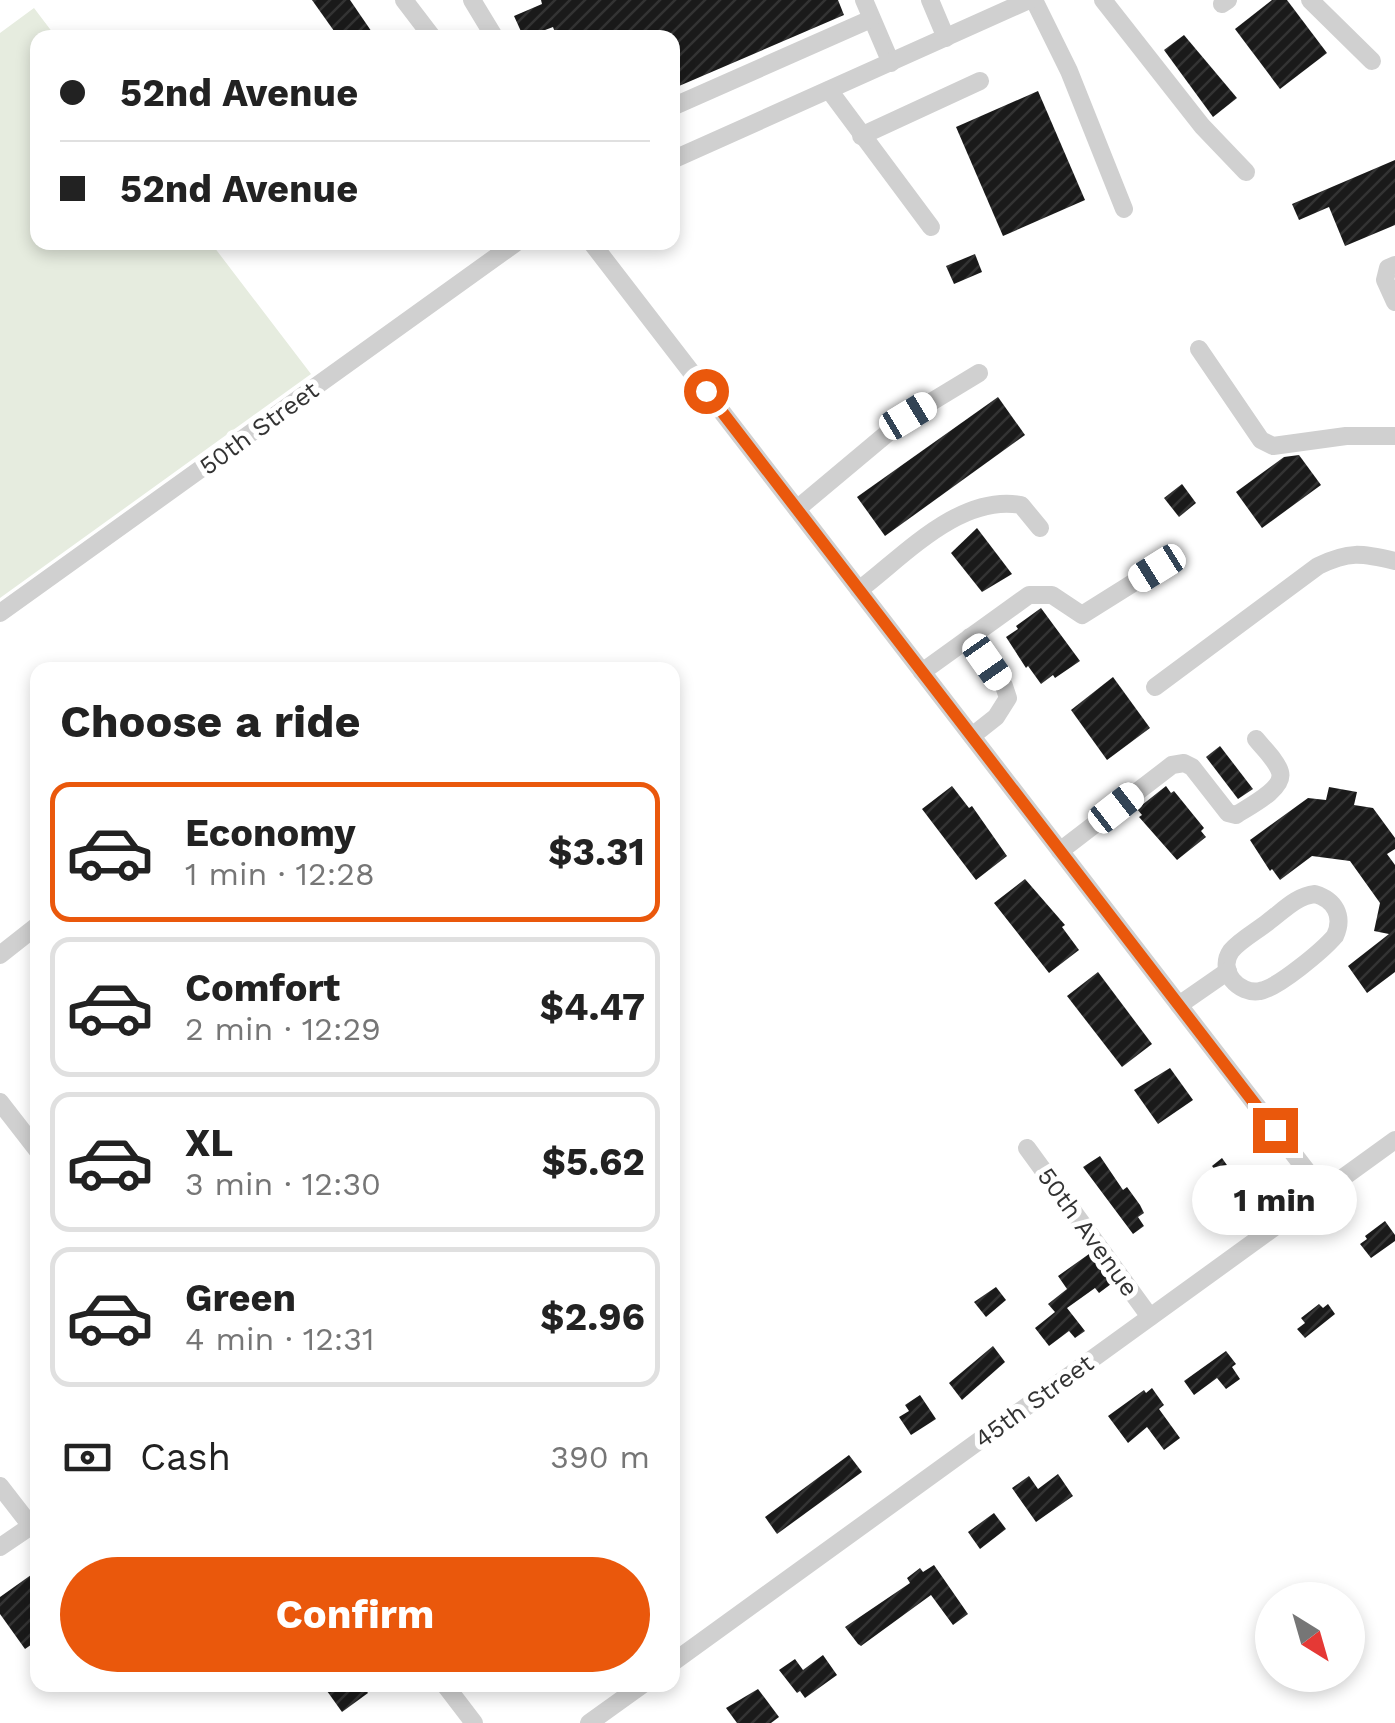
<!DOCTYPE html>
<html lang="en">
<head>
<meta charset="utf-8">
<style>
  :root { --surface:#fff; --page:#f2f2f2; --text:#222; --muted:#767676; --line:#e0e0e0; --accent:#ea580c }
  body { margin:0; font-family:"Work Sans",sans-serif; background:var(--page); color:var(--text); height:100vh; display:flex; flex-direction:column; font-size:38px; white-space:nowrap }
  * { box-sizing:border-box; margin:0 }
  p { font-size:32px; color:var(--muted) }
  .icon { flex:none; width:55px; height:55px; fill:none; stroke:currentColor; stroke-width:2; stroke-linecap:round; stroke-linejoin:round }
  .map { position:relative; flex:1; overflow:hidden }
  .side { position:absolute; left:30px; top:662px; width:650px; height:1030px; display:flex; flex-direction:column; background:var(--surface); border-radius:20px; box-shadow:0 5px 15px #0003 }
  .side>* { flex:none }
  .hud { position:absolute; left:30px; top:30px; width:650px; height:220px; border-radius:20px; box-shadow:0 5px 15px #0003; display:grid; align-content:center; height:220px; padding:0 30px; background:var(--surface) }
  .needle { width:65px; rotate:143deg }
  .tools { position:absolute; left:1255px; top:1582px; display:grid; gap:20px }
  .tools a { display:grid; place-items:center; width:110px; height:110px; border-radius:50%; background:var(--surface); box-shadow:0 5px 15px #0003; font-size:50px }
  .end { position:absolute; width:45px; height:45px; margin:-22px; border:12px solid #ea580c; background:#fff; box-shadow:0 0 0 5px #fff }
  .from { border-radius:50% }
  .bubble { position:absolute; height:70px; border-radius:35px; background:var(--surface); box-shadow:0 5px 15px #0003; font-size:32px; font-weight:700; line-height:70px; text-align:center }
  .car { position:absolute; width:30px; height:60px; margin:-30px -15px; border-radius:12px; box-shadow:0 0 8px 2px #0007; background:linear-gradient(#fff 24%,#345 0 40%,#fff 0 76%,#345 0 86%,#fff 0) }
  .hud b { display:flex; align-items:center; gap:35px; height:95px; font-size:38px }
  .hud b+b { border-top:2px solid var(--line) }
  .hud i { width:25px; height:25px; background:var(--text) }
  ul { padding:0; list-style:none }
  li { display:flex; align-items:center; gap:30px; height:140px; margin:0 20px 15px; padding:0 10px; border:5px solid var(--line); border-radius:20px }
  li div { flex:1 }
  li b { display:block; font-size:38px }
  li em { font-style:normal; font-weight:700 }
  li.on { border-color:var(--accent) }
  li>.icon { width:90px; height:90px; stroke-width:1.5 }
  h2 { padding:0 30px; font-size:45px; line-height:120px }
  .pay { display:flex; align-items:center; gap:25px; height:110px; padding:0 30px; font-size:38px }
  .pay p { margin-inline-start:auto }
  .action { display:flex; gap:20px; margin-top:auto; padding:20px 30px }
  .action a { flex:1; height:115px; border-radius:60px; background:var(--accent); color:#fff; font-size:40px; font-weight:700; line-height:115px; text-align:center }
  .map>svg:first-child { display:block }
  .green { fill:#e6ecdf }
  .building { fill:url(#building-hatch) }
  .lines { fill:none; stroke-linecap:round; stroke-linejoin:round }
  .minor { stroke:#d0d0d0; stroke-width:18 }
  .route { stroke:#ea580c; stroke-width:12 }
  .labels { text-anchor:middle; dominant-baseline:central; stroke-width:10; stroke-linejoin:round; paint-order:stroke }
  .street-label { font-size:25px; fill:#333; stroke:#fff }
</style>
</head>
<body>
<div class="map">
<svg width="1395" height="1723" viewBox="0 0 1395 1723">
  <defs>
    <pattern id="building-hatch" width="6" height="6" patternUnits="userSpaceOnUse" patternTransform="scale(2.5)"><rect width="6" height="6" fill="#1a1a1a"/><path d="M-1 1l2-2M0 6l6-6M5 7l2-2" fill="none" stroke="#333"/></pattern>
  </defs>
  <rect width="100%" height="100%" fill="#fff"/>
  <!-- green -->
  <path class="green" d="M34,8L56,37L38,38V242L211,243L311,374L0,598V33Z"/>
  <!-- building -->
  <g class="building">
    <path d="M312,0H350L376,38H339Z"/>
    <path d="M541,0H838L844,15L672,89V38H557L553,27L524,38L514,16L542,4Z"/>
    <path d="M1272,0H1287L1327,53L1280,89L1235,29Z"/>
    <path d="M1184,35L1237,98L1213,117L1164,50Z"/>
    <path d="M1038,91L1085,200L1003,236L956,127Z"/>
    <path d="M1395,160V225L1345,246L1329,207L1299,220L1292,204Z"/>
    <path d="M975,254L982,272L954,284L946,266Z"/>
    <path d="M998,397L1025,435L885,536L857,497Z"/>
    <path d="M1299,455L1321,485L1262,528L1236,492L1284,457Z"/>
    <path d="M1182,484L1196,503L1179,517L1164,498Z"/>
    <path d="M977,528L1012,574L982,592L951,553Z"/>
    <path d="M1041,608L1080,661L1055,678L1053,675L1041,684L1028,666L1026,668L1006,637L1018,629L1016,626Z"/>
    <path d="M1113,677L1150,728L1107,760L1071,710Z"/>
    <path d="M1220,746L1253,789L1238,799L1206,757Z"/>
    <path d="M952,786L969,808L972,806L1007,856L976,880L922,809Z"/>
    <path d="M1166,786L1171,793L1174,791L1204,828L1201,831L1206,837L1177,860L1139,817L1142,815L1137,809Z"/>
    <path d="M1329,787L1357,792L1354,805L1373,808L1395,838V849L1387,854L1395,865V972L1367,993L1348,966L1389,934L1374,931L1380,903L1350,861L1312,856L1280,880L1272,869L1270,871L1250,840L1308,798L1326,800Z"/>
    <path d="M1025,879L1065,925L1062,927L1079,950L1049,973L994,903Z"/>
    <path d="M1098,972L1152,1044L1122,1067L1067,996Z"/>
    <path d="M1170,1068L1193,1100L1158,1124L1134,1090Z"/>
    <path d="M1100,1156L1123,1190L1127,1187L1140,1205L1144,1213L1138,1217L1144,1226L1133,1234L1083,1167Z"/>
    <path d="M1222,1158L1234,1175L1227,1181L1232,1189L1215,1201L1201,1182L1216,1171L1212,1166Z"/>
    <path d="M1385,1221L1395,1235V1241L1371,1258L1360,1244L1367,1239L1365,1236Z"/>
    <path d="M1089,1254L1111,1284L1099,1293L1095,1288L1067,1308L1085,1331L1075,1338L1069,1331L1049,1346L1035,1328L1055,1312L1048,1304L1067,1289L1058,1276Z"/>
    <path d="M996,1287L1006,1300L986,1317L974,1302Z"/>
    <path d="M1319,1304L1323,1308L1328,1304L1335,1314L1305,1338L1297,1329L1305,1323L1301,1318Z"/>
    <path d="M993,1346L1005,1362L962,1400L949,1383Z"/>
    <path d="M1226,1351L1236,1364L1232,1367L1240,1379L1226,1389L1217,1378L1194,1395L1184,1381Z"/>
    <path d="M1152,1388L1164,1405L1159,1409L1180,1438L1164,1450L1147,1427L1128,1443L1108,1416L1144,1390L1146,1393Z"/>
    <path d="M920,1395L936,1419L911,1435L899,1417L909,1411L905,1405Z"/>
    <path d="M849,1455L862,1472L777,1534L765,1517Z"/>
    <path d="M1058,1474L1073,1496L1036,1522L1012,1488L1029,1476L1038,1489Z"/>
    <path d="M994,1513L1006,1529L980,1549L968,1532Z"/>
    <path d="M934,1565L968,1614L953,1625L931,1595L861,1646L858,1644L845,1627L910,1583L907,1578L920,1568L923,1572Z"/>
    <path d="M38,1570V1640L25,1649L0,1614V1597Z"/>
    <path d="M823,1655L837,1675L805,1698L800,1691L797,1693L779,1670L795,1659L803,1670Z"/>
    <path d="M335,1685H362L368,1693L342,1712L327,1691Z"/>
    <path d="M758,1689L779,1717L771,1723H737L726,1708Z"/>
  </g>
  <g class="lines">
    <!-- minor -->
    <g class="minor">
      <path d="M404,0L433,38"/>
      <path d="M472,0L495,38"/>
      <path d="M864,0L891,63"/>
      <path d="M930,0L946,38"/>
      <path d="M1034,0L1069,71L1124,209"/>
      <path d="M1103,0L1202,126L1246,172"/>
      <path d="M1310,0L1372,61"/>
      <path d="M1222,4L1228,0"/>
      <path d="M829,90L931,227"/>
      <path d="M672,107L871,19"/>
      <path d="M861,136L980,81"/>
      <path d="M672,160L1029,0"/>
      <path d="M591,242L1323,1192"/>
      <path d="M1395,265L1388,268L1385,280L1395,302"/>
      <path d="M1199,349L1261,440L1273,446L1346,436H1395"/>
      <path d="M797,509L908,416L979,373"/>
      <path d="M859,590C905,555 960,494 1021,505L1040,528"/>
      <path d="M0,613L517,242"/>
      <path d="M970,637L1004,686L1008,698L996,717L972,736"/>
      <path d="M922,672L1029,595H1052L1082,615L1157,568"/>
      <path d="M1155,687L1318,566C1349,551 1361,553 1395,561"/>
      <path d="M1060,851L1172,765L1184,763L1192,767L1228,813L1236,815C1248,807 1285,789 1280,772C1277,761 1263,748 1256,739"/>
      <path d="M1315,894C1335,900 1344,916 1335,936C1323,950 1278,988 1260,991C1239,995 1217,971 1231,951C1240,940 1257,931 1268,922C1283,911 1296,896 1315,894Z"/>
      <path d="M0,955L38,925"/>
      <path d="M1179,1005L1228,971"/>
      <path d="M0,1102L38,1151"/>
      <path d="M1027,1148L1150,1317"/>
      <path d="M0,1486L31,1526L0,1547"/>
      <path d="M672,1663L1395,1140"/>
      <path d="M445,1685L474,1723"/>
      <path d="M589,1723L642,1685"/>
    </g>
  </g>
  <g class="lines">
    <!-- route -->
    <path class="route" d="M706,391L1275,1130"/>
  </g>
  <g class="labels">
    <!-- street labels -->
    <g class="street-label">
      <text transform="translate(259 428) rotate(-36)">50th Street</text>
      <text transform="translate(1088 1232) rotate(54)">50th Avenue</text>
      <text transform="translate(1034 1401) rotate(-36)">45th Street</text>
    </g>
  </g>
</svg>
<div class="tools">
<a><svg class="needle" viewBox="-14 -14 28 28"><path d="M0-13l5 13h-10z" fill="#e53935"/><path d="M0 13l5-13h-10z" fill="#767676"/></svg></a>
</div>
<i class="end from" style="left:706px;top:391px"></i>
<i class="end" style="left:1275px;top:1130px"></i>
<div class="bubble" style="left:1192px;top:1165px;width:165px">1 min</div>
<i class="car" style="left:908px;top:416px;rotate:59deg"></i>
<i class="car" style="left:1157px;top:568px;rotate:238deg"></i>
<i class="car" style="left:987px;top:662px;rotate:145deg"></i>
<i class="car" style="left:1116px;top:808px;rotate:52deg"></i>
<div class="hud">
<b><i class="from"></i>52nd Avenue</b>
<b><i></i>52nd Avenue</b>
</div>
<section class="side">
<h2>Choose a ride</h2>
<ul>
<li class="on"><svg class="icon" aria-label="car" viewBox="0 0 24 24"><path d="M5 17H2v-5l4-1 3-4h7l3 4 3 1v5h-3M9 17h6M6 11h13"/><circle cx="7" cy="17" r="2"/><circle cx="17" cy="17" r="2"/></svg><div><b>Economy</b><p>1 min · 12:28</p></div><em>$3.31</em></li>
<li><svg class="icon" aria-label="car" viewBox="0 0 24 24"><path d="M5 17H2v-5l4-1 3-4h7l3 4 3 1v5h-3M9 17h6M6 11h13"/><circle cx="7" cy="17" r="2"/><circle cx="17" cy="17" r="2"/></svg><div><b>Comfort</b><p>2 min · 12:29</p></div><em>$4.47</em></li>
<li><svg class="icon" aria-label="car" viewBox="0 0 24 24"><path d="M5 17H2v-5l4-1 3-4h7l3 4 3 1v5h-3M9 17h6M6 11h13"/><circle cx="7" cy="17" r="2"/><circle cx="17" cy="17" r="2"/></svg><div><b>XL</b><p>3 min · 12:30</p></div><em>$5.62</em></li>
<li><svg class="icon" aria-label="car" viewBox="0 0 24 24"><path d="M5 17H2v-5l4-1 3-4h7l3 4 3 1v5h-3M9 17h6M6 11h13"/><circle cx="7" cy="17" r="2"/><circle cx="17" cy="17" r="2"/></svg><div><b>Green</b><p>4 min · 12:31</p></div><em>$2.96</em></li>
</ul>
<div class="pay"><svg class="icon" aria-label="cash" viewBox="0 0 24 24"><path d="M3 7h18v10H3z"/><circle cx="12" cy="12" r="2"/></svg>Cash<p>390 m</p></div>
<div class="action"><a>Confirm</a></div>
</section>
</div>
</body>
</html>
